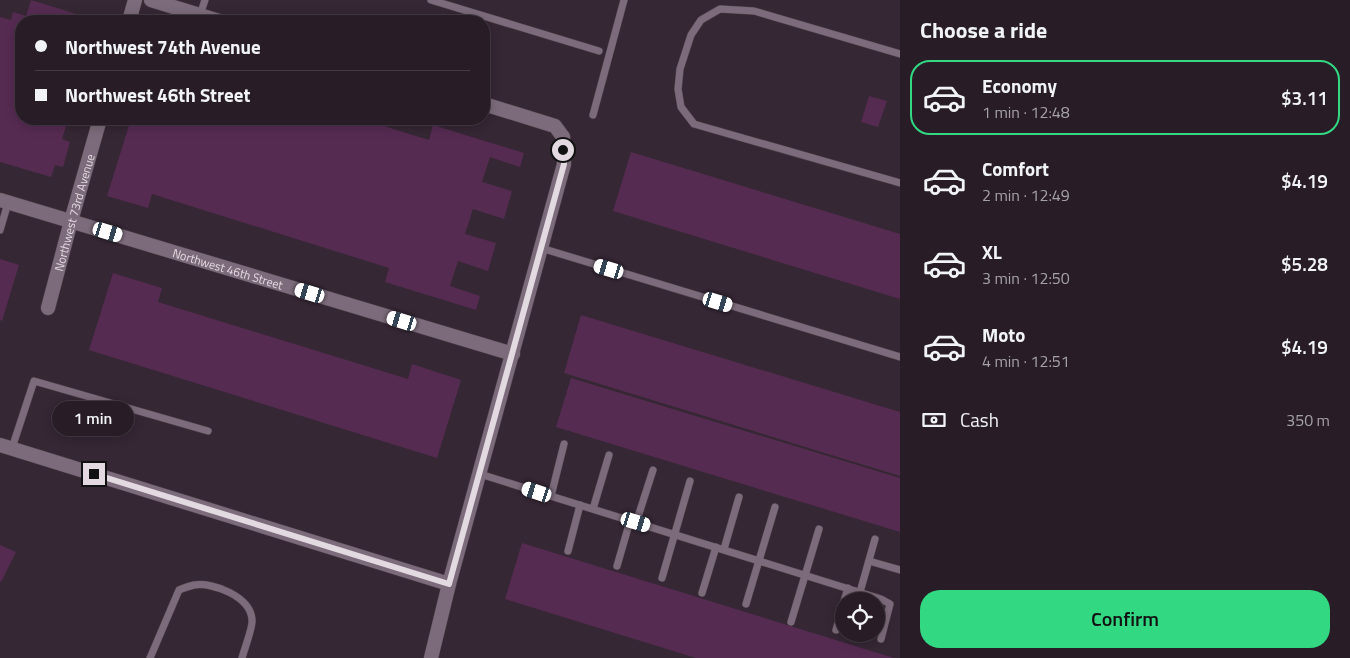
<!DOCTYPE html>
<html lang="en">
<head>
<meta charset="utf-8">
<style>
  :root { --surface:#281d27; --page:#30262f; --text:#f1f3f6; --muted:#a5a2a7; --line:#443b44; --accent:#32d882 }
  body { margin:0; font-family:"Titillium Web",sans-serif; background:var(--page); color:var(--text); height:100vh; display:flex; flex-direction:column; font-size:19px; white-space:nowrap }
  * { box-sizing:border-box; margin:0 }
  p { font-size:16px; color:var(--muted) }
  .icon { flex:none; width:28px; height:28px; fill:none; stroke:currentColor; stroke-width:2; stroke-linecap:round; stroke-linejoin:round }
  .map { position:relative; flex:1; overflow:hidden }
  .side { display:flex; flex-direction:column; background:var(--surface); width:450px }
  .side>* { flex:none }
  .banner { position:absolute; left:15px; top:15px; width:475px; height:110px; border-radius:20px; box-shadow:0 2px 12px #0003,0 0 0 1px var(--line); display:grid; align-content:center; height:110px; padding:0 20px; background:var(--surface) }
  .fabs { position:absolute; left:835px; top:592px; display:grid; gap:10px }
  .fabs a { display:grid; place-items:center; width:50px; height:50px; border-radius:50%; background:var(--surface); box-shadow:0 2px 12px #0003,0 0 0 1px var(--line); font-size:25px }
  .end { position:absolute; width:22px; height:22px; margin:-11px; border:6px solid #e3d9e1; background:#111; box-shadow:0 0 0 2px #111 }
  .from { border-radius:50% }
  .bubble { position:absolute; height:35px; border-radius:18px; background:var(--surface); box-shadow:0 2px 12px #0003,0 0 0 1px var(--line); font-size:16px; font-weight:600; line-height:35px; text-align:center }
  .car { position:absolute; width:15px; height:30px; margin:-15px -8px; border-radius:6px; box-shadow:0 0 4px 1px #0007; background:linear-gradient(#fff 24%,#345 0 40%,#fff 0 76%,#345 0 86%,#fff 0) }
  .banner b { display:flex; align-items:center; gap:18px; height:48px; font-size:19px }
  .banner b+b { border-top:1px solid var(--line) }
  .banner i { width:12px; height:12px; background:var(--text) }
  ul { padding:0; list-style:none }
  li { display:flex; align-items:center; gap:15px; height:75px; margin:0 10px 8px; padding:0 10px; border:2px solid transparent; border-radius:20px }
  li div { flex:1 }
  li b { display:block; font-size:19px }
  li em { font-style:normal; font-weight:600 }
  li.active { border-color:var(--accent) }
  li>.icon { width:45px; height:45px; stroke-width:1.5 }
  h2 { padding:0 20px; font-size:22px; line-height:60px }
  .pay { display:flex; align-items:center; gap:12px; height:55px; padding:0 20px; font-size:19px }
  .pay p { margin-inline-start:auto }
  .button { display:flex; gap:10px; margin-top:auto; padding:10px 20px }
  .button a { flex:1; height:58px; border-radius:20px; background:var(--accent); color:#111; font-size:20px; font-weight:600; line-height:58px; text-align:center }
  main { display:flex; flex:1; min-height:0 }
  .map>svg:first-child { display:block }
  .building { fill:#562b52 }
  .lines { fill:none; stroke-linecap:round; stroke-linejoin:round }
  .service-casing { stroke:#50444e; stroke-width:8 }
  .minor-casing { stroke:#50444e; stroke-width:15 }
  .tertiary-casing { stroke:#50444e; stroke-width:15 }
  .service { stroke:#7c6b7a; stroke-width:7 }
  .minor { stroke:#7c6b7a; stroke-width:14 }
  .tertiary { stroke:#7c6b7a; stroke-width:14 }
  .route { stroke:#e3d9e1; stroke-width:6 }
  .labels { text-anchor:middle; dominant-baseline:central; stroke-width:5; stroke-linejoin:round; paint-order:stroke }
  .street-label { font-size:12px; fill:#e3d9e1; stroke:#2b1d2a }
</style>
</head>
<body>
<main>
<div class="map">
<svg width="900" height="658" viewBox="0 0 900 658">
  <rect width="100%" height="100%" fill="#352734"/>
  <!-- building -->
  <g class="building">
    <path d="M31,0L99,21H21V119H68L62,139L70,142L63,167L55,165L51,177L0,162V17L11,20L13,12L26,16Z"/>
    <path d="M869,96L887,101L878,127L861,122Z"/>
    <path d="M131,119H361L429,140L433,125L524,153L520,167L490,157L482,182L512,191L504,219L473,209L465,234L496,243L488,271L458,261L450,286L480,296L476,310L385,282L389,268L152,194L148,208L107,196Z"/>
    <path d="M631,152L900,234V299L613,211Z"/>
    <path d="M0,259L19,265L2,321L0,320Z"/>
    <path d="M113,273L162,288L158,302L408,379L412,364L461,380L437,458L89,350Z"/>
    <path d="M581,315L900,412V476L564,373Z"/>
    <path d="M571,378L900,478V532L556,427Z"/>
    <path d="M522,543L894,658H696L505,599Z"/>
    <path d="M0,545L16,552L1,582L0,581Z"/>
  </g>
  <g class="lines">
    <defs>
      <g id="service">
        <path d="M431,0L599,51"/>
        <path d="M200,15L205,0"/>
        <path d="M900,54L754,11L720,9L701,20L691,35L680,69L678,89L681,107L694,124L900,183"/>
        <path d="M593,115L624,0"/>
        <path d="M405,121L406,119"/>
        <path d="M0,230L8,203"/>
        <path d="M541,248L900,357"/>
        <path d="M12,448L34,381L208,431"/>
        <path d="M480,474L881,599L890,604L881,639"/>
        <path d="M551,496L564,444"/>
        <path d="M593,509L609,455"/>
        <path d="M636,523L653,470"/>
        <path d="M724,549L739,497"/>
        <path d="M568,551L580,505"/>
        <path d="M869,561L900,570"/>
        <path d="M617,566L630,521"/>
        <path d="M662,578L690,481"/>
        <path d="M860,592L875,539"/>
        <path d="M702,593L716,547"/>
        <path d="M844,601L848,588"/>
        <path d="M746,604L775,507"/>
        <path d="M791,622L819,529"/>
        <path d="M836,630L844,603"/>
        <path d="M150,658L179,590C184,588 189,586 194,585C214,582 251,597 252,620C253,627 244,650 242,658"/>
      </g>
      <g id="minor">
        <path d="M151,0L219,21"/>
        <path d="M129,21L135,0"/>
        <path d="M484,104L555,126L563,137"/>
        <path id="s1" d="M0,200L513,354"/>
        <path id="s2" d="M48,308L71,221L100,119"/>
        <path d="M0,445L449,584"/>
      </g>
      <path id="tertiary" d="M431,658L449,584L564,164L563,137"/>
    </defs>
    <!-- service casing -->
    <use href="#service" class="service-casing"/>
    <!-- minor casing -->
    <use href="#minor" class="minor-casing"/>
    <!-- tertiary casing -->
    <use href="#tertiary" class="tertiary-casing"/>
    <!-- service -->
    <use href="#service" class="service"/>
    <!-- minor -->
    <use href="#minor" class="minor"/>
    <!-- tertiary -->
    <use href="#tertiary" class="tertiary"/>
  </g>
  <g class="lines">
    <!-- route -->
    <path class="route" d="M94,474L449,584L564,164L563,150"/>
  </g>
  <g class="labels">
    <!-- street labels -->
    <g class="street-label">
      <text stroke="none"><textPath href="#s2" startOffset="99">Northwest 73rd Avenue</textPath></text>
      <text stroke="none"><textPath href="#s1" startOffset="238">Northwest 46th Street</textPath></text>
    </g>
  </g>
</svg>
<div class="fabs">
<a><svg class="icon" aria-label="locate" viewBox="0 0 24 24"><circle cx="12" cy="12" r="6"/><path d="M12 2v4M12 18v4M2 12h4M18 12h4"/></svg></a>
</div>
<i class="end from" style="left:563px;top:150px"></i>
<i class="end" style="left:94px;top:474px"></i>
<div class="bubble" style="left:52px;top:401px;width:82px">1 min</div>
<i class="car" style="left:108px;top:232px;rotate:107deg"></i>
<i class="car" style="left:609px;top:269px;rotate:287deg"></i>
<i class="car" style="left:310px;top:293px;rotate:287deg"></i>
<i class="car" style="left:718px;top:302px;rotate:107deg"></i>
<i class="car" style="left:402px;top:321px;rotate:287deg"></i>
<i class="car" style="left:537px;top:492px;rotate:288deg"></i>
<i class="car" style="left:636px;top:522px;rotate:107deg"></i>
<div class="banner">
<b><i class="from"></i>Northwest 74th Avenue</b>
<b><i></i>Northwest 46th Street</b>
</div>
</div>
<section class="side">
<h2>Choose a ride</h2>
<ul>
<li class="active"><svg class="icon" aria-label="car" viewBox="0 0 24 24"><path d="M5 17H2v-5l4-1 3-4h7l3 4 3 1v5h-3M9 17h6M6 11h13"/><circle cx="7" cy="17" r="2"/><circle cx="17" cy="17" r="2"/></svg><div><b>Economy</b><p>1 min · 12:48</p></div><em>$3.11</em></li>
<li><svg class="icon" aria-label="car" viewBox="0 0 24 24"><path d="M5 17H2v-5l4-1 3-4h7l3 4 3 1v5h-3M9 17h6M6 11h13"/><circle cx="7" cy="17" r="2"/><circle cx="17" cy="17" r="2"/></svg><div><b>Comfort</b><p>2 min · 12:49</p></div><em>$4.19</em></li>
<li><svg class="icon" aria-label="car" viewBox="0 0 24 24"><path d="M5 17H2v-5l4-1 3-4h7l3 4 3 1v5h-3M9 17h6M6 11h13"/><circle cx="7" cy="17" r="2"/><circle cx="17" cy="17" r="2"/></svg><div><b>XL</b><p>3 min · 12:50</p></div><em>$5.28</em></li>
<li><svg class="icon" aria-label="car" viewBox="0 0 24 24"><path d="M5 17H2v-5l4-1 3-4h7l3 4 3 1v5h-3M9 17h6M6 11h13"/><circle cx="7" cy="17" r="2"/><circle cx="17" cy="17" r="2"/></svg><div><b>Moto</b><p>4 min · 12:51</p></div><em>$4.19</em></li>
</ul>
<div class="pay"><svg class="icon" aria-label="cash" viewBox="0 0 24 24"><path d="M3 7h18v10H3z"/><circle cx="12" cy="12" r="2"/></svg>Cash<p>350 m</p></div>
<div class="button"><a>Confirm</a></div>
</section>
</main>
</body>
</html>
